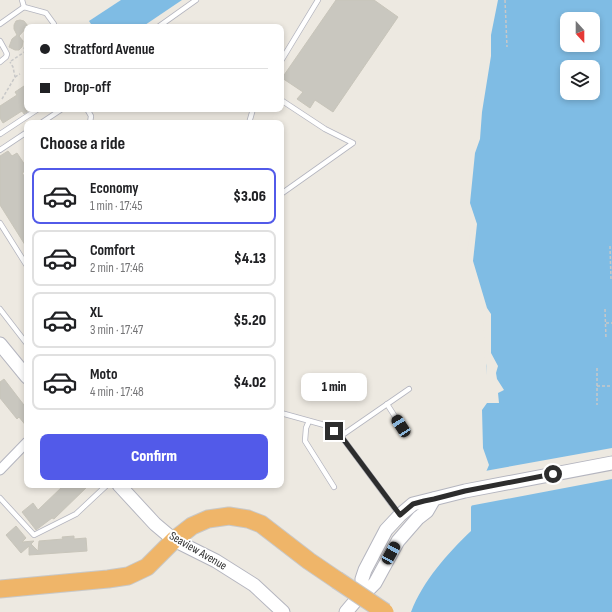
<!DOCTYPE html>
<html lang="en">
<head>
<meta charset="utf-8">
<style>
  :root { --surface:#fff; --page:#f2f2f2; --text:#202124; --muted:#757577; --line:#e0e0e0; --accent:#525ae9 }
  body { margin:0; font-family:"Sofia Sans Condensed",sans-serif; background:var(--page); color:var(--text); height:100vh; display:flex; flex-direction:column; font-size:15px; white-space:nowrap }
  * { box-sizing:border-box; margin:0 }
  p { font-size:13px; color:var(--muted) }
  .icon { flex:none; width:22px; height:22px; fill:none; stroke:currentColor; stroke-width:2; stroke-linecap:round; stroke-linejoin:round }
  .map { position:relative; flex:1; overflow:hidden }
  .sheet { position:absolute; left:24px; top:120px; width:260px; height:368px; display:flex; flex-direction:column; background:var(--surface); border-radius:8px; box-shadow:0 2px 6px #0003 }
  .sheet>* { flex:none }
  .guide { position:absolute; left:24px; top:24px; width:260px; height:88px; border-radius:8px; box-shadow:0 2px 6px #0003; display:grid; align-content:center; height:88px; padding:0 16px; background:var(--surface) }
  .needle { width:26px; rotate:159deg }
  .tools { position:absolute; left:560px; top:12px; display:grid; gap:8px }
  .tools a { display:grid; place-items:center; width:40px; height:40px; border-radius:8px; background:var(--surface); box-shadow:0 2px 6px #0003; font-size:20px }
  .end { position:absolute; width:18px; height:18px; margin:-9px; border:5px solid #2d2d2d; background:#fff; box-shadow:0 0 0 2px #fff }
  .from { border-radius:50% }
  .bubble { position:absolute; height:28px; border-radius:8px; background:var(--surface); box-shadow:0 2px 6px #0003; font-size:13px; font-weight:800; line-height:28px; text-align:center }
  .car { position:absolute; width:12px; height:24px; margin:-12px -6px; border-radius:5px; box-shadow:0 0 3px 1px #0007; background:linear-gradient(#222 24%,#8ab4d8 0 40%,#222 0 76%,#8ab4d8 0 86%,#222 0) }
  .guide b { display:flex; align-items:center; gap:14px; height:38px; font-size:15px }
  .guide b+b { border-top:1px solid var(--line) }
  .guide i { width:10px; height:10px; background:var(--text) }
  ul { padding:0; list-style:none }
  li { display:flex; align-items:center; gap:12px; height:56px; margin:0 8px 6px; padding:0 8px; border:2px solid var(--line); border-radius:8px }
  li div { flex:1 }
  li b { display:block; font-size:15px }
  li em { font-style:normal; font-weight:800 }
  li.active { border-color:var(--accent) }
  li>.icon { width:36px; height:36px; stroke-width:1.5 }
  h2 { padding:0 16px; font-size:18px; line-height:48px }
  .action { display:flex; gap:8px; margin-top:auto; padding:8px 16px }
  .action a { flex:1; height:46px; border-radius:8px; background:var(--accent); color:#fff; font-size:16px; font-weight:800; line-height:46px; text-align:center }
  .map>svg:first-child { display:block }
  .water { fill:#7fbce4; fill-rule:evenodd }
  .pier { fill:#ede9e1 }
  .building { fill:#c9c7bf; stroke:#c8c5ba }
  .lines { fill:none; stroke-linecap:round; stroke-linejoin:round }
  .lane-casing { stroke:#b4b5bf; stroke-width:6 }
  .street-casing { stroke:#b4b5bf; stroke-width:11 }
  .secondary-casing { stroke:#b4b5bf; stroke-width:15 }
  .highway-casing { stroke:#c8c8c8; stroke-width:19 }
  .path { stroke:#c8c8c8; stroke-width:1.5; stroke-dasharray:3 2; stroke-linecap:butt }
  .lane { stroke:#fff; stroke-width:4.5 }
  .street { stroke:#fff; stroke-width:9 }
  .secondary { stroke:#fff; stroke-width:13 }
  .highway { stroke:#efb569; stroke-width:17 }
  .highway-bridge-casing { stroke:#c8c8c8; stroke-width:19; stroke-linecap:butt }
  .highway-bridge { stroke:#efb569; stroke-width:17 }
  .route { stroke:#2d2d2d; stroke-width:5 }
  .labels { text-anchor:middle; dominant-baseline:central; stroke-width:4; stroke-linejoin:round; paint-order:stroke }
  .street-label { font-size:12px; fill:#2d2d2d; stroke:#fff }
</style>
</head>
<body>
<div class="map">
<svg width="612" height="612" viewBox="0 0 612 612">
  <rect width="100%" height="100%" fill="#ede9e1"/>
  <!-- water -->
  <g class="water">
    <path d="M121,0H182L142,27H93L89,21Z"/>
    <path d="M490,0H612V612H411C423,581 447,554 471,531V507L489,465L483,448L482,410L487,403H499L498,393L487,375L485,307L471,268L473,229L471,208L468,202ZM567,19H593V45H567ZM567,67H593V93H567Z"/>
  </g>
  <!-- pier -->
  <g class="pier">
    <path d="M488,0H498L491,35V56L482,112L480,139L475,153L470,203L477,224L473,261L487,308L491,314V353L498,366L496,373L497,379L504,390L498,393H496L484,381L487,375V366L485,361L483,307L469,269L467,252L471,229L469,209L466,202L472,127Z"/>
    <path d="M612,448V479L469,506L485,471Z"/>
  </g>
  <!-- building -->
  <g class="building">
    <path d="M336,0H374L398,17L333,112L315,100L310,108L297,99L303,92L282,78Z"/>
    <path d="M20,20L24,21L28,26L19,36L23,41L22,47L19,50H15L9,47L12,39L17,35L14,29V25L16,21Z"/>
    <path d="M27,84V112L24,114L22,111L3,123L0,118V106L17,95L15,92Z"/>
    <path d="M8,151L12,156L17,153L27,168V170L22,173L27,180V248L0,205V156Z"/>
    <path d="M4,379L27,409V427L19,417L17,419L0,398V382Z"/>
    <path d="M64,485H89L54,519L52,518L36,530L22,512L33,503L38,510Z"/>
    <path d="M16,526L26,538L22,542L34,541L31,544L38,551L39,541L63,539L62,537L74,536V539L86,538L87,551L29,555V546L21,553L6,535Z"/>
  </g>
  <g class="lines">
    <defs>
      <g id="lane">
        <path d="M22,0L24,7"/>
        <path d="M24,7L46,13L54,24"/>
        <path d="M0,24L24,7"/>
        <path d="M158,27L196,0"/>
        <path d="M0,41L5,50L7,54L6,57L0,62"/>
        <path d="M281,61L318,0"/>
        <path d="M281,100L325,129L353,143L281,194"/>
        <path d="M87,109L91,116L90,123"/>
        <path d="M41,123L62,109"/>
        <path d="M249,123L253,109"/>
        <path d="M0,134L38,109"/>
        <path d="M0,150L27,132"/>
        <path d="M0,223L27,266"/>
        <path d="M0,309L27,344"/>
        <path d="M387,404L401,426"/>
        <path d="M281,413L328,426L341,436L399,514"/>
        <path d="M309,421L306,428L305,441L334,487"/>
        <path d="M341,436L409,389"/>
        <path d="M0,498L34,535L76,514L107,485"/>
      </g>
      <path id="street" d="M0,470L27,442"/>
      <g id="secondary">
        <path d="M0,344L27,377"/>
        <path d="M119,485L155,524L174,540L216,561L254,585L283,612"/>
        <path d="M362,593V579L365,570L386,530L400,515L413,504L465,491L612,463"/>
        <path d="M346,612L362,593L369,589L375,583L398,541L418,518L427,511L434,499"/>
      </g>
      <path id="highway" d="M0,589L108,579L128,576L147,567L174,540L192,526L208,519L229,516L248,519L261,524L309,561L337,580"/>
    </defs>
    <!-- lane casing -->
    <use href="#lane" class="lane-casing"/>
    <!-- street casing -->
    <use href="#street" class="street-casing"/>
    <!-- secondary casing -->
    <use href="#secondary" class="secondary-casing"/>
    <!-- highway casing -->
    <use href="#highway" class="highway-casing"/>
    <!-- path -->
    <g class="path">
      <path d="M505,0L507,47"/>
      <path d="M11,61L26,51L24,48L27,46"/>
      <path d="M15,77L20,74"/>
      <path d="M2,99L15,77L13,67L10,62"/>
      <path d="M610,246L611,280"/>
      <path d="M605,309L606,339"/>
      <path d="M606,323H612"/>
      <path d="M597,368V405"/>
      <path d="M597,386H612"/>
    </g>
    <!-- lane -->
    <use href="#lane" class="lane"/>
    <!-- street -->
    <use href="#street" class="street"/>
    <!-- secondary -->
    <use href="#secondary" class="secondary"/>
    <!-- highway -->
    <use href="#highway" class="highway"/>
    <defs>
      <path id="highway-bridge" d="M337,580L385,612"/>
    </defs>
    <!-- highway-bridge casing -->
    <use href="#highway-bridge" class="highway-bridge-casing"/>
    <!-- highway-bridge -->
    <use href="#highway-bridge" class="highway-bridge"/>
  </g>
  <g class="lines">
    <!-- route -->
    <path class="route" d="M334,431L341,436L400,515L413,504L424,501L434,499L465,491L553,474"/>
  </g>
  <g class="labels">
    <!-- street labels -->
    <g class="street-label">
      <text transform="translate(198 551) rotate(30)">Seaview Avenue</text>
    </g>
  </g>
</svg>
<div class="tools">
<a><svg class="needle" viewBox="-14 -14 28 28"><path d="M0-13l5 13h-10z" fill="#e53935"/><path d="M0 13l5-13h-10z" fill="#757577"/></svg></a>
<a><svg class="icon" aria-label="layers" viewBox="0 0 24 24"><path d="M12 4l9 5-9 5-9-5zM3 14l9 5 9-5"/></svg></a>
</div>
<i class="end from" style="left:553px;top:474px"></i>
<i class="end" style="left:334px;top:431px"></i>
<div class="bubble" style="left:301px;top:373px;width:66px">1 min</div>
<i class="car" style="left:401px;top:426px;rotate:327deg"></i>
<i class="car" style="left:391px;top:553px;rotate:29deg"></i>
<div class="guide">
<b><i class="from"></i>Stratford Avenue</b>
<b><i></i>Drop-off</b>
</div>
<section class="sheet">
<h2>Choose a ride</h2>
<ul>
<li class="active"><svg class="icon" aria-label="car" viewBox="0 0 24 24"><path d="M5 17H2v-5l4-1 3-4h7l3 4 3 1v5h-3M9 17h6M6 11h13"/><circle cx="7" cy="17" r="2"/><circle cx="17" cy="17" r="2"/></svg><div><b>Economy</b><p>1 min · 17:45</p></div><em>$3.06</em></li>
<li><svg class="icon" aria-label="car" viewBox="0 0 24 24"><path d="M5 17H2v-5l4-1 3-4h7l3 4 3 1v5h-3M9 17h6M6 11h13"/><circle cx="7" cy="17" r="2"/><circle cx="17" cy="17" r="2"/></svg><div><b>Comfort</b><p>2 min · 17:46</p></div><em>$4.13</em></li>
<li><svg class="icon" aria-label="car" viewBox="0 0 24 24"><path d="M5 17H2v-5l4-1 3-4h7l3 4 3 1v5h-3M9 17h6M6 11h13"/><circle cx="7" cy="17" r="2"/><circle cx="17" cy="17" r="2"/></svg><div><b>XL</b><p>3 min · 17:47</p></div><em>$5.20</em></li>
<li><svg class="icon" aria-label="car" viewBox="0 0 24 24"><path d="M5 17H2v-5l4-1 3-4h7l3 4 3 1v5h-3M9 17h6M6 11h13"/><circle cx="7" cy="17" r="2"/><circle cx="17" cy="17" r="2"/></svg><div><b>Moto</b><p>4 min · 17:48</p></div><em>$4.02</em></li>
</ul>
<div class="action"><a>Confirm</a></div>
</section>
</div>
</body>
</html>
